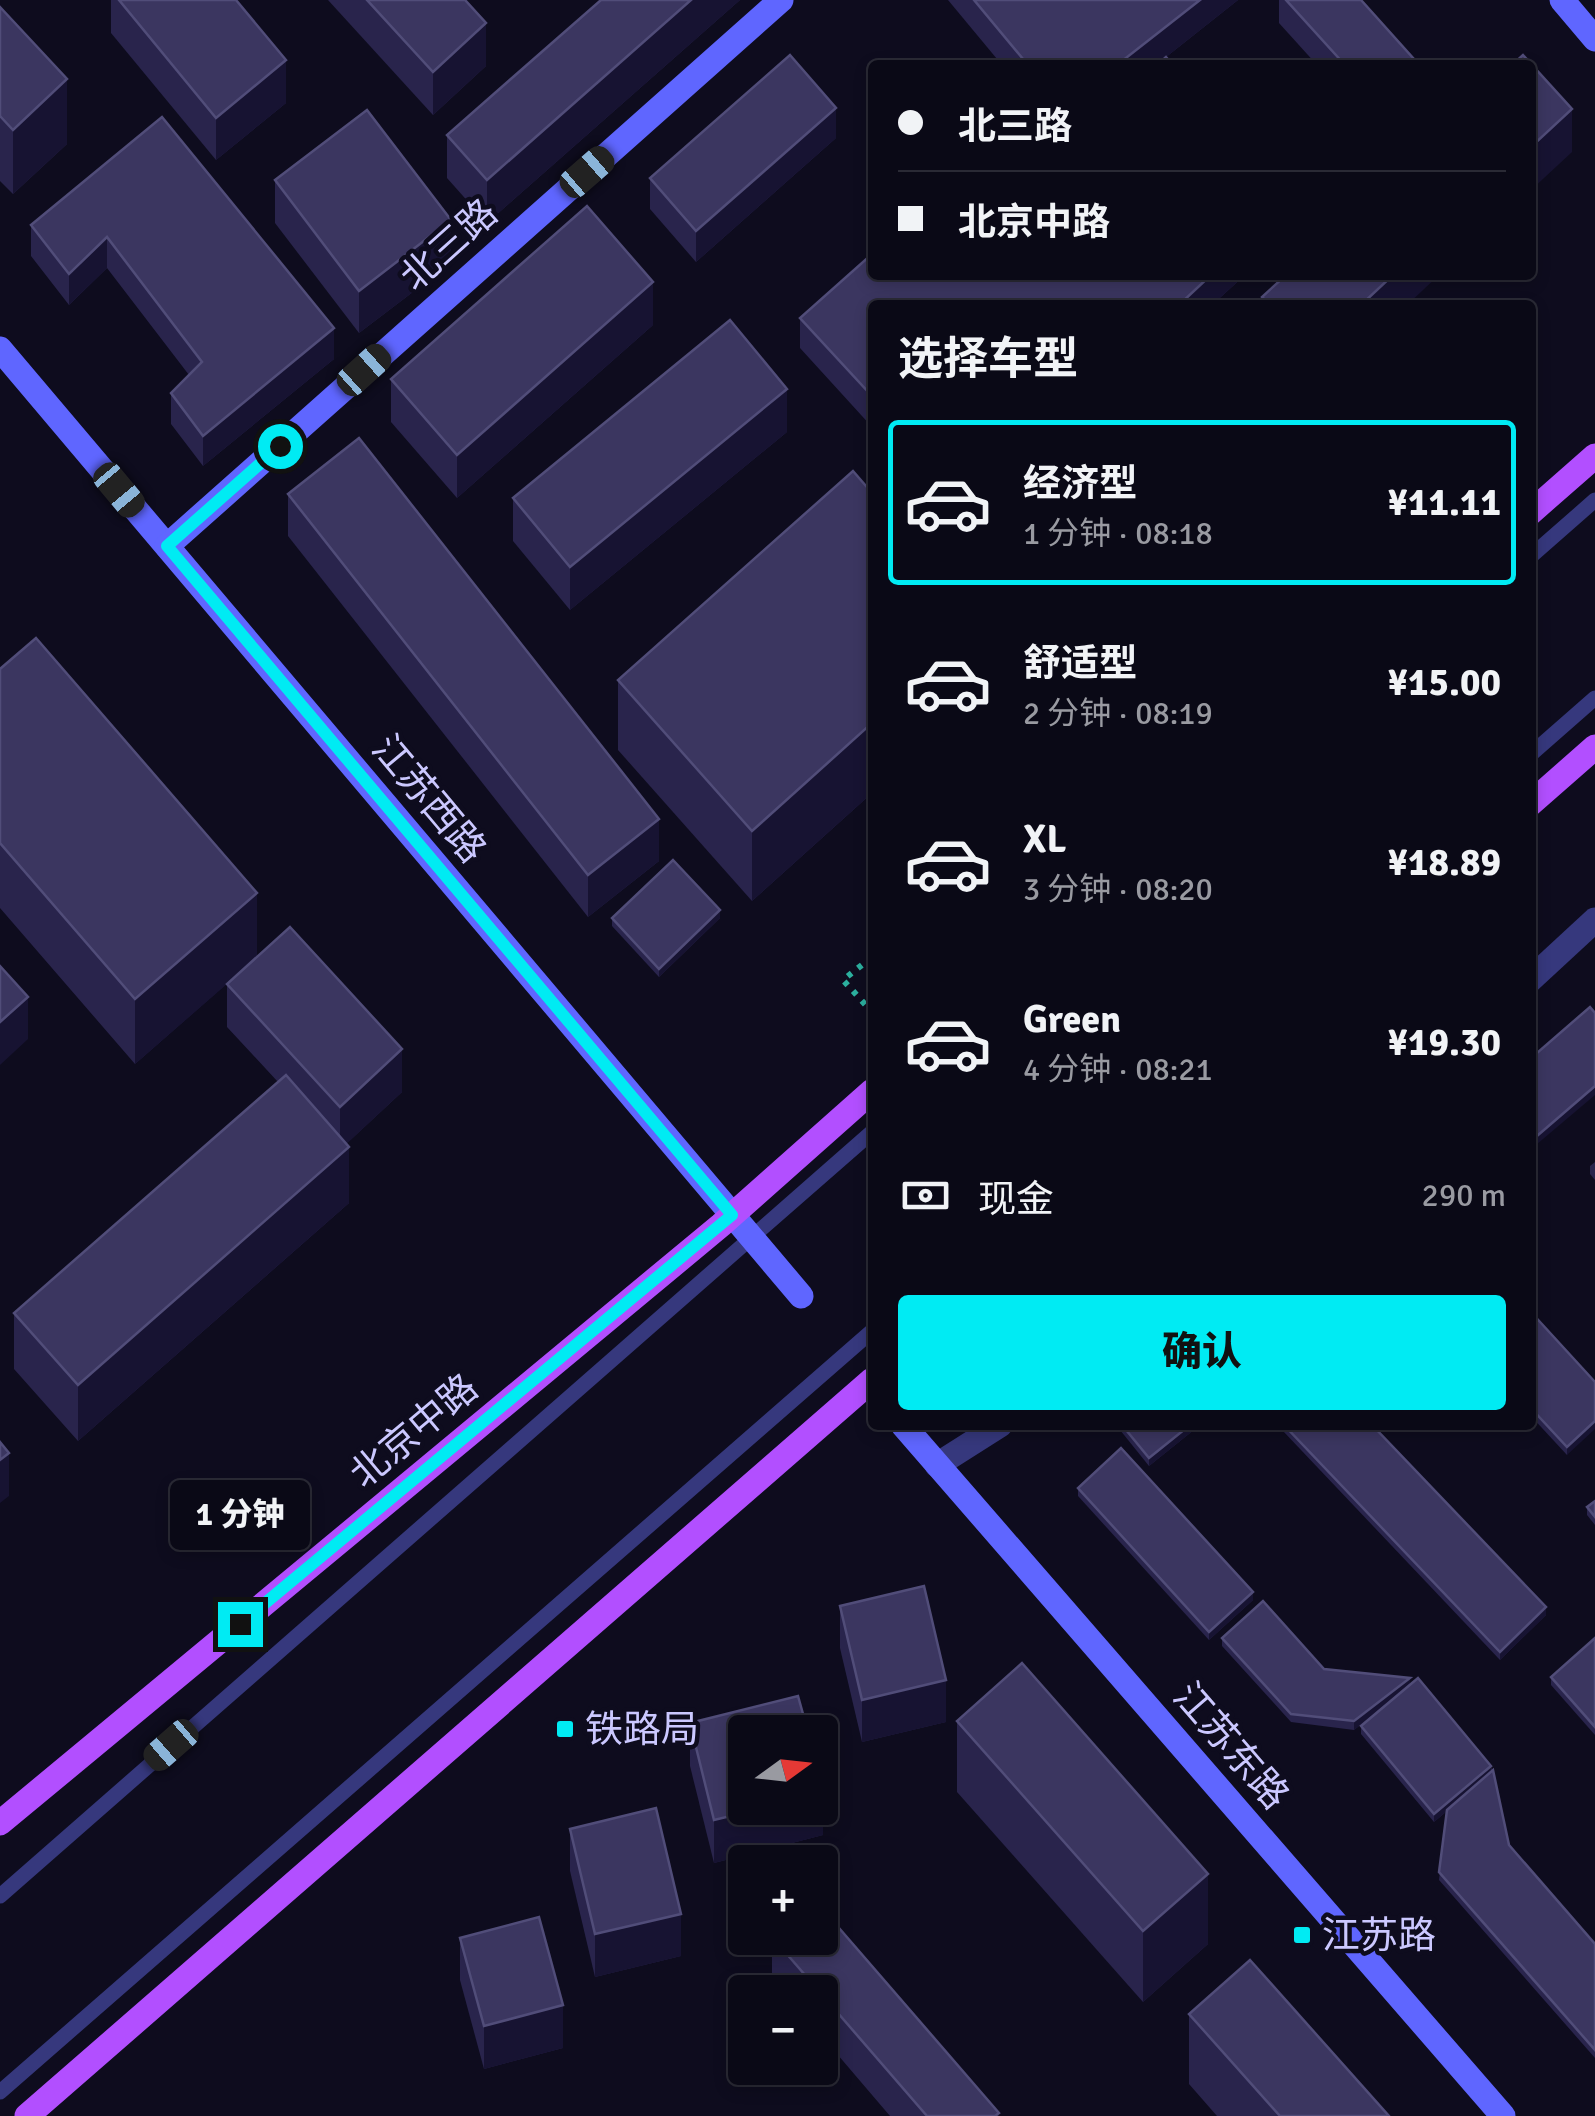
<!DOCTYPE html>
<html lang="zh">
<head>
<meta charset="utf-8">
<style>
  :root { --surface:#0a0916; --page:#13121f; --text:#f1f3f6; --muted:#999aa1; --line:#2a2a35; --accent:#00ebf3 }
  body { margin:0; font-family:Signika,"Noto Sans SC",sans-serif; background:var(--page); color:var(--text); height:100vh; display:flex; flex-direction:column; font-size:38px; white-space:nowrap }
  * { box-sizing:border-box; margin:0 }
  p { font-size:32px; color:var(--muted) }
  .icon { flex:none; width:55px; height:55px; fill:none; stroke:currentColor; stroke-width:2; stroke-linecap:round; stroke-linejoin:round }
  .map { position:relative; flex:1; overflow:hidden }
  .details { position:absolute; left:868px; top:300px; width:668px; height:1130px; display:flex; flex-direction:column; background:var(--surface); border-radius:10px; box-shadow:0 5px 15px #0003,0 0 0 2px var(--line) }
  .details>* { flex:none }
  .guide { position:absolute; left:868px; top:60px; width:668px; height:220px; border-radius:10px; box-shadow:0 5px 15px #0003,0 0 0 2px var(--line); display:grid; align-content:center; height:220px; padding:0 30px; background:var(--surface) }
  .needle { width:65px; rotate:75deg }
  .tools { position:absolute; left:728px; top:1715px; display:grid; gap:20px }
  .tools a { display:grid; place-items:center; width:110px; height:110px; border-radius:10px; background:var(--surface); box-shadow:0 5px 15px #0003,0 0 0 2px var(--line); font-size:50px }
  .end { position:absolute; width:45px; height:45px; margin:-22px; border:12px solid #00ebf3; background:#111; box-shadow:0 0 0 5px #111 }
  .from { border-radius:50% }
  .bubble { position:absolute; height:70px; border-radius:10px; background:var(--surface); box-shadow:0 5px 15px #0003,0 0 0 2px var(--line); font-size:32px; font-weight:800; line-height:70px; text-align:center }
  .car { position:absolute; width:30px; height:60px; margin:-30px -15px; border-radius:12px; box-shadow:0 0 8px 2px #0007; background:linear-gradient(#222 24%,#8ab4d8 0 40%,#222 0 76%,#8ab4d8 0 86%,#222 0) }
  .guide b { display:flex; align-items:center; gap:35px; height:95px; font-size:38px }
  .guide b+b { border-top:2px solid var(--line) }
  .guide i { width:25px; height:25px; background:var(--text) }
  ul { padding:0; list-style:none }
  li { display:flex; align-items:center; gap:30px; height:165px; margin:0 20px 15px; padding:0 10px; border:5px solid transparent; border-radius:10px }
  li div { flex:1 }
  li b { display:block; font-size:38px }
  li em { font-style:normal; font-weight:800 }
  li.active { border-color:var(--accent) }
  li>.icon { width:90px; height:90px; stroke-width:1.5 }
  h2 { padding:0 30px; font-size:45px; line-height:120px }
  .pay { display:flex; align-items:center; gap:25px; height:110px; padding:0 30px; font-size:38px }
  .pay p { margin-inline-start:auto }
  .cta { display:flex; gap:20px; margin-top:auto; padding:20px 30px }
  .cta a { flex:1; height:115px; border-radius:10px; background:var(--accent); color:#111; font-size:40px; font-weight:800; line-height:115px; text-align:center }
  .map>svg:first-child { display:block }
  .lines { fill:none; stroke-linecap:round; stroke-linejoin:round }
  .path { stroke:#2cb09f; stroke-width:6; stroke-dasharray:5 8; stroke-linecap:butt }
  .lane { stroke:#36387d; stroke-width:15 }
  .street { stroke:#36387d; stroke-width:25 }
  .secondary { stroke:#5f66ff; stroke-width:25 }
  .primary { stroke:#b24fff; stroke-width:25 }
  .wall { fill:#29244c }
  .shaded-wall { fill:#171332 }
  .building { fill:#3b3660; stroke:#514d79; stroke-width:2.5 }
  .route { stroke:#00ebf3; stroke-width:12 }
  .poi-dot { fill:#00ebf3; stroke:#0e0c1e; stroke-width:4 }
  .labels { text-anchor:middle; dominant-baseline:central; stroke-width:9; stroke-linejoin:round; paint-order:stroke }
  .street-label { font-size:38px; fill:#cbc8ff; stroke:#0e0c1e }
  .poi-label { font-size:38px; fill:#cbc8ff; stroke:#0e0c1e; text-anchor:start }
</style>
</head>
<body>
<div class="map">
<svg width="1595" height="2116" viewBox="0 0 1595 2116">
  <rect width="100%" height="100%" fill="#0e0c1e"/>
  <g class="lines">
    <!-- path -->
    <path class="path" d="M872,957L843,980L872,1012"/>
    <!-- lane -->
    <g class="lane">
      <path d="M1530,557L1595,500"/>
      <path d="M1530,755L1595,698"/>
      <path d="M0,1896L872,1132"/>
      <path d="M0,2092L872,1331"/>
    </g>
    <!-- street -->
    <g class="street">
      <path d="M1530,980L1595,920"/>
      <path d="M937,1465L1000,1425"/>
    </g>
    <!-- secondary -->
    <g class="secondary">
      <path d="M1562,0L1595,39"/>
      <path d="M0,349L801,1296"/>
      <path d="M167,546L781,0"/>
      <path d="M903,1425L1503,2116"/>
    </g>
    <!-- primary -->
    <g class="primary">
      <path d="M1530,513L1595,456"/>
      <path d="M1530,804L1595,747"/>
      <path d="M0,1823L721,1225L872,1091"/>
      <path d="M27,2116L872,1380"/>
    </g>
  </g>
  <!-- wall -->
  <g class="wall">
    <path d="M111,0H236L286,103L216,160L111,33Z"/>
    <path d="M328,0H465L486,66L433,115Z"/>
    <path d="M601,0H740L487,223L447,178V135Z"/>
    <path d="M948,0H1238L1156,65H1002Z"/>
    <path d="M1279,0H1361L1413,65H1317L1279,23Z"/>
    <path d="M0,7L67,144L13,194L0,181Z"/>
    <path d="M162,117L334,359L203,466L171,424V393L189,375L107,268L69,305L31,256V225Z"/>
    <path d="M836,138L696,262L650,209V178Z"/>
    <path d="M275,180L451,263L359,333L275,223Z"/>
    <path d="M872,275H1245L1212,305H872V427L800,348V318Z"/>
    <path d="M653,325L457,498L391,422V379Z"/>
    <path d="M787,432L570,610L513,541V498Z"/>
    <path d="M872,493V793L752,901L618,750V680Z"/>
    <path d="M288,494L659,861L588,917L288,536Z"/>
    <path d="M0,669L257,957L402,1092L346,1144L349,1203L78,1441L14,1369V1313L278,1082L227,1027V984L232,979L135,1064L0,908Z"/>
    <path d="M612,918H720L659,977L612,926Z"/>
    <path d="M1595,1162V1180L1590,1174V1166Z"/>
    <path d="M1530,1311L1595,1382L1567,1455L1530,1415Z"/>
    <path d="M1116,1425H1200L1149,1466Z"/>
    <path d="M1283,1425H1372L1546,1615L1500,1660L1283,1431Z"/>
    <path d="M1078,1488L1253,1600L1209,1640L1078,1496Z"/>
    <path d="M1595,1501V1525L1587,1515V1507Z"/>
    <path d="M1263,1601L1324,1669L1410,1678V1685L1418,1678L1491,1766L1509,1845L1595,1944V2058L1439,1880L1447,1811L1434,1822L1361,1734V1726L1394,1698L1354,1730L1291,1722L1222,1646V1638Z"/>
    <path d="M840,1606L946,1722L862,1742L840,1648Z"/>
    <path d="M1595,1638V1735L1551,1685V1677Z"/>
    <path d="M957,1721L1208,1944L1143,2002L957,1792Z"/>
    <path d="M690,1723L823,1835L714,1863L690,1766Z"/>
    <path d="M570,1829L681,1956L595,1977L570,1871Z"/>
    <path d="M460,1938L563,2048L484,2069L460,1980Z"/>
    <path d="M772,1938H820L999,2116H890L820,2034V1992H784L772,1979Z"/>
    <path d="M1189,2014L1389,2116H1217L1189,2084Z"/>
  </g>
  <!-- shaded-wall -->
  <g class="shaded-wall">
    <path d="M691,0H740L487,223V180Z"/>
    <path d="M1200,0H1238L1156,65H1117Z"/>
    <path d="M486,23V66L433,115V72Z"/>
    <path d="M286,60V103L216,160V118Z"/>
    <path d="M67,79V144L13,194V130Z"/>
    <path d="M836,108V138L696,262V231Z"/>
    <path d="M1572,109V152L1530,191V148Z"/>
    <path d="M451,220V263L359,333V291Z"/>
    <path d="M107,237V268L69,305V274Z"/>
    <path d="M1211,275H1245L1212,305H1179Z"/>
    <path d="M1393,275H1439L1407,305H1361Z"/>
    <path d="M653,282V325L457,498V455Z"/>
    <path d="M334,328V359L203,466V436Z"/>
    <path d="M787,389V432L570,610V567Z"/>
    <path d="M872,723V793L752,901V831Z"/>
    <path d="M659,819V861L588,917V875Z"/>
    <path d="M257,893V958L135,1064V999Z"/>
    <path d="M720,910V918L659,977V969Z"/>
    <path d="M28,997V1039L0,1065V1022Z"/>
    <path d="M402,1049V1092L340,1150V1107Z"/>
    <path d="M1595,1086V1095L1530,1150V1142Z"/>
    <path d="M349,1147V1203L78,1441V1385Z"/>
    <path d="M1595,1421V1429L1567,1455V1447Z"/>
    <path d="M1190,1425H1200L1149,1466V1458Z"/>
    <path d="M9,1453V1496L0,1503V1460Z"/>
    <path d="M1253,1592V1600L1209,1640V1632Z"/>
    <path d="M1546,1607V1615L1500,1660V1652Z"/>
    <path d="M1410,1678V1686L1354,1730V1721Z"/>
    <path d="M946,1680V1722L862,1742V1700Z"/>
    <path d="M1491,1766V1774L1434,1822V1814Z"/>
    <path d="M820,1793H823V1835L714,1863V1820L764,1808H820Z"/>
    <path d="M1208,1874V1944L1143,2002V1931Z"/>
    <path d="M681,1914V1956L595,1977V1934Z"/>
    <path d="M563,2005V2048L484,2069V2026Z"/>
  </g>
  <!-- building -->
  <g class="building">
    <path d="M119,0H236L286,60L216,118Z"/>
    <path d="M367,0H465L486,23L433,72Z"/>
    <path d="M601,0H691L487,180L447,135Z"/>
    <path d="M974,0H1200L1117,65H1028Z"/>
    <path d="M1286,0H1361L1413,58L1406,65H1345Z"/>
    <path d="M0,7L67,79L13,130L0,116Z"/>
    <path d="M790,55L836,108L696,231L650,178Z"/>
    <path d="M1523,55L1572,109L1530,148V65H1512Z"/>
    <path d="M1166,57L1173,65H1157Z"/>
    <path d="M367,110L451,220L359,291L275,180Z"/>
    <path d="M162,117L334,328L203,436L171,393L202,362L107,237L69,274L31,225Z"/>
    <path d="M587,206L653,282L457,455L391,379Z"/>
    <path d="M872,254V275H1211L1179,305H872V396L800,318Z"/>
    <path d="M1286,275H1393L1361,305H1270L1262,297Z"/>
    <path d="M730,320L787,389L570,567L513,498Z"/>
    <path d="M359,438L659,819L588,875L288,494Z"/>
    <path d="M853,471L872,493V723L752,831L618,680Z"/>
    <path d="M36,638L257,893L135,999L0,843V669Z"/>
    <path d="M673,860L720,910L659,969L612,918Z"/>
    <path d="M290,927L402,1049L340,1107L227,984Z"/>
    <path d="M0,966L28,997L0,1022Z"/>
    <path d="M1590,1007L1595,1013V1086L1530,1142V1059Z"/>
    <path d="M286,1075L349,1147L78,1385L14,1313Z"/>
    <path d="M1530,1311L1595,1382V1421L1567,1447L1530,1407Z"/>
    <path d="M1122,1425H1190L1149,1458Z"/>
    <path d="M1284,1425H1372L1546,1607L1500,1652Z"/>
    <path d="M0,1442L9,1453L0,1460Z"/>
    <path d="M1121,1448L1253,1592L1209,1632L1078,1488Z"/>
    <path d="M1595,1501V1517L1587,1507Z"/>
    <path d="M924,1586L946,1680L862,1700L840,1606Z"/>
    <path d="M1263,1601L1324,1669L1410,1678L1354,1721L1291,1714L1222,1638Z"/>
    <path d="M1595,1638V1727L1551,1677Z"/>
    <path d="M1022,1663L1208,1874L1143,1931L957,1721Z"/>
    <path d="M1418,1678L1491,1766L1434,1814L1361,1726Z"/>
    <path d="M798,1696L808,1732H745V1808H764L714,1820L690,1723Z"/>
    <path d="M1493,1770L1509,1845L1595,1944V2050L1439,1872L1447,1810Z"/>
    <path d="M656,1808L681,1914L595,1934L570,1829Z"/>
    <path d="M820,1906L999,2113L995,2116H927L773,1938H820Z"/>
    <path d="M539,1917L563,2005L484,2026L460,1938Z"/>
    <path d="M1250,1960L1389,2116H1280L1189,2014Z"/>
  </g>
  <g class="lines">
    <!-- route -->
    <path class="route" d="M240,1624L732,1215L167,546L280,446"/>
  </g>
  <!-- markers -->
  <g class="poi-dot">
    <rect x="555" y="1719" width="20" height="20" rx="5"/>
    <rect x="1292" y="1925" width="20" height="20" rx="5"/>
  </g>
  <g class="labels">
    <!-- street labels -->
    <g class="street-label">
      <text transform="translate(449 245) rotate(-42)">北三路</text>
      <text transform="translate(429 799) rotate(50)">江苏西路</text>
      <text transform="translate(414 1431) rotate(-40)">北京中路</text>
      <text transform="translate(1231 1746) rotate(49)">江苏东路</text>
    </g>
    <!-- poi labels -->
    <g class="poi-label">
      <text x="585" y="1729">铁路局</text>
      <text x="1322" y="1935">江苏路</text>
    </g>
  </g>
</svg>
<div class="tools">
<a><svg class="needle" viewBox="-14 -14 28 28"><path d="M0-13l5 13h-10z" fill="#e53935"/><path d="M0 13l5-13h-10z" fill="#999aa1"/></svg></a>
<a>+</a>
<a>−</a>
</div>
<i class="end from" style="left:280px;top:446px"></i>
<i class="end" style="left:240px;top:1624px"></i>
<div class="bubble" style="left:170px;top:1480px;width:140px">1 分钟</div>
<i class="car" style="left:587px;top:172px;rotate:49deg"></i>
<i class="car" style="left:364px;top:370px;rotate:48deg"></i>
<i class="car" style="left:119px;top:490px;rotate:140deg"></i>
<i class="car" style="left:171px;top:1745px;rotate:229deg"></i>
<div class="guide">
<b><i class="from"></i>北三路</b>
<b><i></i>北京中路</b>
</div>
<section class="details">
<h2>选择车型</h2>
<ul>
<li class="active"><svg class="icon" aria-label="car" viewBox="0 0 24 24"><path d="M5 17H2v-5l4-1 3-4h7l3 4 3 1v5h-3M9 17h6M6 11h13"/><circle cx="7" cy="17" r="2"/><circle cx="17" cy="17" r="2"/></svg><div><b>经济型</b><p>1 分钟 · 08:18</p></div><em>¥11.11</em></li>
<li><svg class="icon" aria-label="car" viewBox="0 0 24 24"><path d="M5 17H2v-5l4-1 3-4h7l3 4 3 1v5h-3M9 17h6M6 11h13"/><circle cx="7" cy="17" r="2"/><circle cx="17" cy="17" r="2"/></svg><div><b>舒适型</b><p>2 分钟 · 08:19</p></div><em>¥15.00</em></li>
<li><svg class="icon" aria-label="car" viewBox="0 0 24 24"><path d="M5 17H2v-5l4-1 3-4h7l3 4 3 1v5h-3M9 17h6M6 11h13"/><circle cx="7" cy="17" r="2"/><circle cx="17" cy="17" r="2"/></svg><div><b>XL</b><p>3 分钟 · 08:20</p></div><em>¥18.89</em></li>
<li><svg class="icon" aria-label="car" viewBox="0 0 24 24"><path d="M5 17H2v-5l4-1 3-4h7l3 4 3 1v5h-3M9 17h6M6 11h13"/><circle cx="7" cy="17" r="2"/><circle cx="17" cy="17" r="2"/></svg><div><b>Green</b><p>4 分钟 · 08:21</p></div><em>¥19.30</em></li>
</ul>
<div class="pay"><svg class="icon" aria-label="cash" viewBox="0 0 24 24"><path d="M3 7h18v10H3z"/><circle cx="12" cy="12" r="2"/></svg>现金<p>290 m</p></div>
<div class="cta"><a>确认</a></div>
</section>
</div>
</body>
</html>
